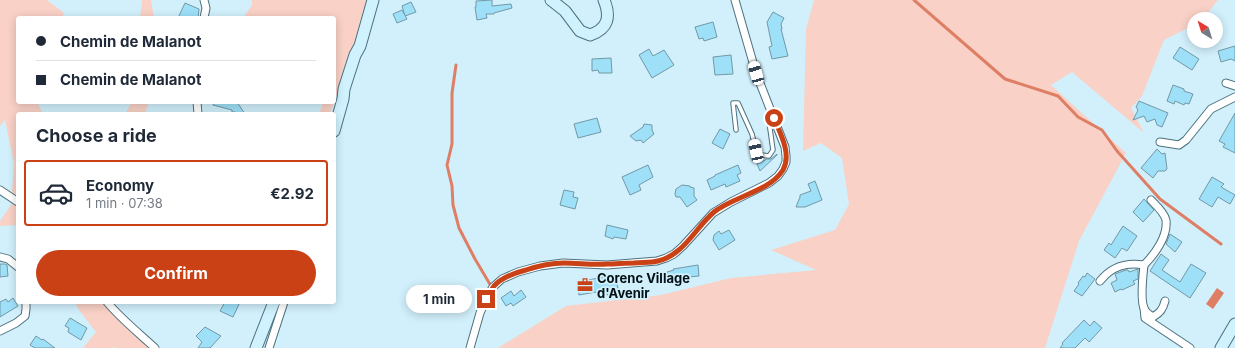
<!DOCTYPE html>
<html lang="en">
<head>
<meta charset="utf-8">
<style>
  :root { --surface:#fff; --page:#f6f6f7; --text:#1f2937; --muted:#747a83; --line:#e0e1e3; --accent:#c94115 }
  body { margin:0; font-family:Inter,sans-serif; background:var(--page); color:var(--text); height:100vh; display:flex; flex-direction:column; font-size:15px; white-space:nowrap }
  * { box-sizing:border-box; margin:0 }
  p { font-size:13px; color:var(--muted) }
  .icon { flex:none; width:22px; height:22px; fill:none; stroke:currentColor; stroke-width:2; stroke-linecap:round; stroke-linejoin:round }
  .map { position:relative; flex:1; overflow:hidden }
  .sheet { position:absolute; left:16px; top:112px; width:320px; height:192px; display:flex; flex-direction:column; background:var(--surface); border-radius:4px; box-shadow:0 2px 10px #0003 }
  .sheet>* { flex:none }
  .top-card { position:absolute; left:16px; top:16px; width:320px; height:88px; border-radius:4px; box-shadow:0 2px 10px #0003; display:grid; align-content:center; height:88px; padding:0 20px; background:var(--surface) }
  .needle { width:26px; rotate:322deg }
  .controls { position:absolute; left:1187px; top:12px; display:grid; gap:8px }
  .controls a { display:grid; place-items:center; width:36px; height:36px; border-radius:50%; background:var(--surface); box-shadow:0 2px 10px #0003; font-size:20px }
  .end { position:absolute; width:18px; height:18px; margin:-9px; border:5px solid #c94115; background:#fff; box-shadow:0 0 0 2px #fff }
  .from { border-radius:50% }
  .bubble { position:absolute; height:28px; border-radius:14px; background:var(--surface); box-shadow:0 2px 10px #0003; font-size:13px; font-weight:700; line-height:28px; text-align:center }
  .car { position:absolute; width:12px; height:24px; margin:-12px -6px; border-radius:5px; box-shadow:0 0 3px 1px #0007; background:linear-gradient(#fff 24%,#345 0 40%,#fff 0 76%,#345 0 86%,#fff 0) }
  .top-card b { display:flex; align-items:center; gap:14px; height:38px; font-size:15px }
  .top-card b+b { border-top:1px solid var(--line) }
  .top-card i { width:10px; height:10px; background:var(--text) }
  ul { padding:0; list-style:none }
  li { display:flex; align-items:center; gap:12px; height:66px; margin:0 8px 6px; padding:0 12px; border:2px solid transparent; border-radius:4px }
  li div { flex:1 }
  li b { display:block; font-size:15px }
  li em { font-style:normal; font-weight:700 }
  li.on { border-color:var(--accent) }
  li>.icon { width:36px; height:36px; stroke-width:1.5 }
  h2 { padding:0 20px; font-size:18px; line-height:48px }
  .primary-button { display:flex; gap:8px; margin-top:auto; padding:8px 20px }
  .primary-button a { flex:1; height:46px; border-radius:24px; background:var(--accent); color:#fff; font-size:16px; font-weight:700; line-height:46px; text-align:center }
  .map>svg:first-child { display:block }
  .green { fill:#f9d1c6 }
  .water { fill:#de7f65 }
  .lines { fill:none; stroke-linecap:round; stroke-linejoin:round }
  .stream { stroke:#de7f65; stroke-width:3 }
  .building { fill:#9ee0f8; stroke:#7398a6 }
  .lane-casing { stroke:#4c717d; stroke-width:5.5 }
  .street-casing { stroke:#4c717d; stroke-width:9 }
  .secondary-casing { stroke:#4c717d; stroke-width:13 }
  .lane { stroke:#fff; stroke-width:3.5 }
  .street { stroke:#fff; stroke-width:7 }
  .secondary { stroke:#d0f2fe; stroke-width:11 }
  .route { stroke:#c94115; stroke-width:5 }
  .labels { text-anchor:middle; dominant-baseline:central; stroke-width:3.5; stroke-linejoin:round; paint-order:stroke }
  .poi-label { font-size:13px; font-weight:bold; fill:#031015; stroke:#d1f0fc; text-anchor:start }
</style>
</head>
<body>
<div class="map">
<svg width="1235" height="348" viewBox="0 0 1235 348">
  <rect width="100%" height="100%" fill="#d1f0fc"/>
  <!-- green -->
  <g class="green">
    <path d="M0,0H47L64,13L62,18H18V102H37L43,114H18V225L0,226V221L11,205L14,164L5,120L0,126Z"/>
    <path d="M142,0H151L154,18H140Z"/>
    <path d="M252,0H369L330,114H319L323,102H334V18H243L252,5Z"/>
    <path d="M814,0H1218L1203,19H1194V25L1164,40L1142,96L1131,108L1144,133L1072,72L1051,85L1126,153L1079,241L1045,348H498L566,306L661,295L731,278L816,270L771,250L835,230L849,204L842,158L821,143L803,151L806,29Z"/>
    <path d="M132,102H149L145,114H125Z"/>
    <path d="M75,302H101L149,348H115L113,347L112,348H83L96,332L79,310Z"/>
  </g>
  <!-- water -->
  <path class="water" d="M1217,288L1224,293L1213,309L1206,304Z"/>
  <g class="lines">
    <!-- stream -->
    <g class="stream">
      <path d="M914,0L1005,79L1058,96L1078,117L1102,130L1117,151L1160,199L1221,244"/>
      <path d="M456,65L452,93V144L447,165L452,186L453,205L459,228L475,259L491,286"/>
    </g>
  </g>
  <!-- building -->
  <g class="building">
    <path d="M492,0V6L511,4L512,8L494,13V14H486L487,18L477,20L475,7H476V1Z"/>
    <path d="M411,2L416,12L405,16L402,6Z"/>
    <path d="M185,3L199,9L198,18H178Z"/>
    <path d="M402,10L407,19L397,23L393,14Z"/>
    <path d="M773,12L784,18L781,24L782,29H781L788,56L772,59L769,47L772,46L767,22Z"/>
    <path d="M713,22L717,37L704,41L703,38L699,39L695,27Z"/>
    <path d="M1235,46V61L1231,59L1221,62L1218,51Z"/>
    <path d="M1180,47L1199,59L1192,70L1173,58Z"/>
    <path d="M649,49L653,56L664,50L674,65L652,78L639,55Z"/>
    <path d="M731,55L733,74L715,75L713,57Z"/>
    <path d="M611,58L612,73H599L598,70L592,71V59Z"/>
    <path d="M1173,85L1184,89V91L1193,94L1189,104L1185,103L1184,105L1175,101L1174,104L1167,101Z"/>
    <path d="M1139,101L1168,113L1162,127L1157,125L1155,119L1147,122L1144,116L1133,120L1138,110L1136,107Z"/>
    <path d="M213,102H237L245,114H234L235,112H232V110L213,105Z"/>
    <path d="M1235,113V153L1223,147L1225,144L1219,141Z"/>
    <path d="M597,118L601,132L578,138L574,124Z"/>
    <path d="M644,124L652,125V130L654,134L643,143L641,140L636,141L630,136L643,127Z"/>
    <path d="M720,129L730,134L723,149L712,143Z"/>
    <path d="M1157,149L1162,154L1165,153L1167,169L1165,171H1158L1153,178L1141,168Z"/>
    <path d="M777,154V155L760,171L757,164L767,159H771Z"/>
    <path d="M648,165L653,177L639,185L641,190L630,195L622,177Z"/>
    <path d="M738,165L741,173L737,175L740,181L726,187L725,184L711,190L707,180L715,176V175Z"/>
    <path d="M1212,177L1224,184L1221,187L1235,195L1230,204L1218,197L1212,207L1199,199Z"/>
    <path d="M815,181L822,200L805,207H796L800,197V195L811,191L808,184Z"/>
    <path d="M682,185L690,186V187L694,188V196L697,200L687,207L680,197H676L675,194L676,189Z"/>
    <path d="M564,190L574,192L573,197L578,198L575,209L560,205Z"/>
    <path d="M1144,199L1154,210L1143,222L1133,212Z"/>
    <path d="M607,225L628,230L626,239L614,237L613,239L605,236Z"/>
    <path d="M1123,226L1137,236L1127,251L1122,248L1115,258L1104,250L1109,243L1111,245Z"/>
    <path d="M729,230L735,240L719,250L713,240L714,235L719,231L721,234Z"/>
    <path d="M1170,234L1182,242L1175,252L1166,244Z"/>
    <path d="M1161,254L1169,260L1162,270L1180,282L1191,264L1206,273L1190,298L1150,271Z"/>
    <path d="M0,264H5L7,265L8,276L0,277Z"/>
    <path d="M698,265L699,276L668,279L667,272L674,270L673,269Z"/>
    <path d="M1138,269V279L1133,281L1135,284L1122,290L1121,289L1115,292L1111,283L1117,280L1115,274L1126,270H1128L1129,272Z"/>
    <path d="M1087,273L1095,279L1082,296L1074,291L1079,284L1078,283L1083,276L1085,277Z"/>
    <path d="M615,275L619,292L607,295V291L596,293V292L579,295L577,282Z"/>
    <path d="M521,290L526,297L513,306L511,303L506,306L501,298L511,291L514,296Z"/>
    <path d="M13,298L18,306L0,317V302L6,299L8,302Z"/>
    <path d="M225,302H240L233,317L220,311Z"/>
    <path d="M70,318L87,328L81,340L68,332L69,328L65,326Z"/>
    <path d="M1084,320L1090,326L1094,321L1102,328L1089,342L1085,338L1075,348H1060L1063,344L1062,343Z"/>
    <path d="M205,327L221,336L210,348H198L202,342L196,336Z"/>
    <path d="M36,336L42,340L43,339L55,348H35L30,345Z"/>
  </g>
  <g class="lines">
    <defs>
      <path id="lane" d="M736,130L733,103H738L752,134L756,151L761,155L769,156L773,150L769,122L774,118"/>
      <g id="street">
        <path d="M204,18L206,8L204,0"/>
        <path d="M1226,83L1235,86"/>
        <path d="M197,102L198,114"/>
        <path d="M1160,142L1179,145L1186,140L1211,109L1235,97"/>
        <path d="M0,190L18,202"/>
        <path d="M0,257L8,259L18,267"/>
        <path d="M1144,265C1143,275 1140,299 1144,308C1145,312 1150,315 1153,317C1160,313 1163,309 1165,301"/>
        <path d="M1100,281C1112,266 1126,262 1144,265C1155,254 1168,236 1166,220C1164,212 1156,205 1151,200"/>
        <path d="M107,302C121,319 139,333 155,348"/>
        <path d="M1144,308L1145,318L1190,348"/>
        <path d="M0,331L16,323L25,316L26,309V302"/>
        <path d="M269,348L284,302"/>
        <path d="M470,348L480,313L486,299L493,287L502,279L518,272L540,266L563,263L607,265L657,261L666,258L674,254L683,246L713,213L731,202L769,183L778,176L783,169L786,162V156L785,147L756,73L735,0"/>
      </g>
      <g id="secondary">
        <path d="M551,0L565,11L580,31L590,35C608,29 611,17 604,0"/>
        <path d="M334,131L343,99L344,89L355,55L360,46L373,0"/>
        <path d="M256,348L274,302"/>
        <path d="M1221,348L1235,324"/>
      </g>
    </defs>
    <!-- lane casing -->
    <use href="#lane" class="lane-casing"/>
    <!-- street casing -->
    <use href="#street" class="street-casing"/>
    <!-- secondary casing -->
    <use href="#secondary" class="secondary-casing"/>
    <!-- lane -->
    <use href="#lane" class="lane"/>
    <!-- street -->
    <use href="#street" class="street"/>
    <!-- secondary -->
    <use href="#secondary" class="secondary"/>
  </g>
  <g class="lines">
    <!-- route -->
    <path class="route" d="M486,299C488,295 491,290 494,286C502,277 514,273 526,270C538,266 551,263 564,263C578,263 592,265 607,264C616,264 625,263 634,263C642,262 650,263 658,261C684,255 695,228 714,212C734,196 769,192 783,170C792,154 780,133 774,118"/>
  </g>
  <!-- icons -->
  <defs>
    <symbol id="office-bare" viewBox="-9 -9 18 18"><path d="M-6-3h4V-5.5h4V-3h4V5H-6ZM-1-4.5V-3h2v-1.5ZM-6 0V1H6V0Z" fill="#c94115" stroke="#d1f0fc" stroke-width="2.5" paint-order="stroke"/></symbol>
  </defs>
  <g fill-rule="evenodd">
    <use href="#office-bare" x="574" y="274" width="22" height="22"/>
  </g>
  <g class="labels">
    <!-- poi labels -->
    <g class="poi-label">
      <text x="597" y="278">Corenc Village<tspan x="597" dy="15">d'Avenir</tspan></text>
    </g>
  </g>
</svg>
<div class="controls">
<a><svg class="needle" viewBox="-14 -14 28 28"><path d="M0-13l5 13h-10z" fill="#e53935"/><path d="M0 13l5-13h-10z" fill="#747a83"/></svg></a>
</div>
<i class="end from" style="left:774px;top:118px"></i>
<i class="end" style="left:486px;top:299px"></i>
<div class="bubble" style="left:406px;top:285px;width:66px">1 min</div>
<i class="car" style="left:756px;top:73px;rotate:344deg"></i>
<i class="car" style="left:756px;top:151px;rotate:348deg"></i>
<div class="top-card">
<b><i class="from"></i>Chemin de Malanot</b>
<b><i></i>Chemin de Malanot</b>
</div>
<section class="sheet">
<h2>Choose a ride</h2>
<ul>
<li class="on"><svg class="icon" aria-label="car" viewBox="0 0 24 24"><path d="M5 17H2v-5l4-1 3-4h7l3 4 3 1v5h-3M9 17h6M6 11h13"/><circle cx="7" cy="17" r="2"/><circle cx="17" cy="17" r="2"/></svg><div><b>Economy</b><p>1 min · 07:38</p></div><em>€2.92</em></li>
</ul>
<div class="primary-button"><a>Confirm</a></div>
</section>
</div>
</body>
</html>
